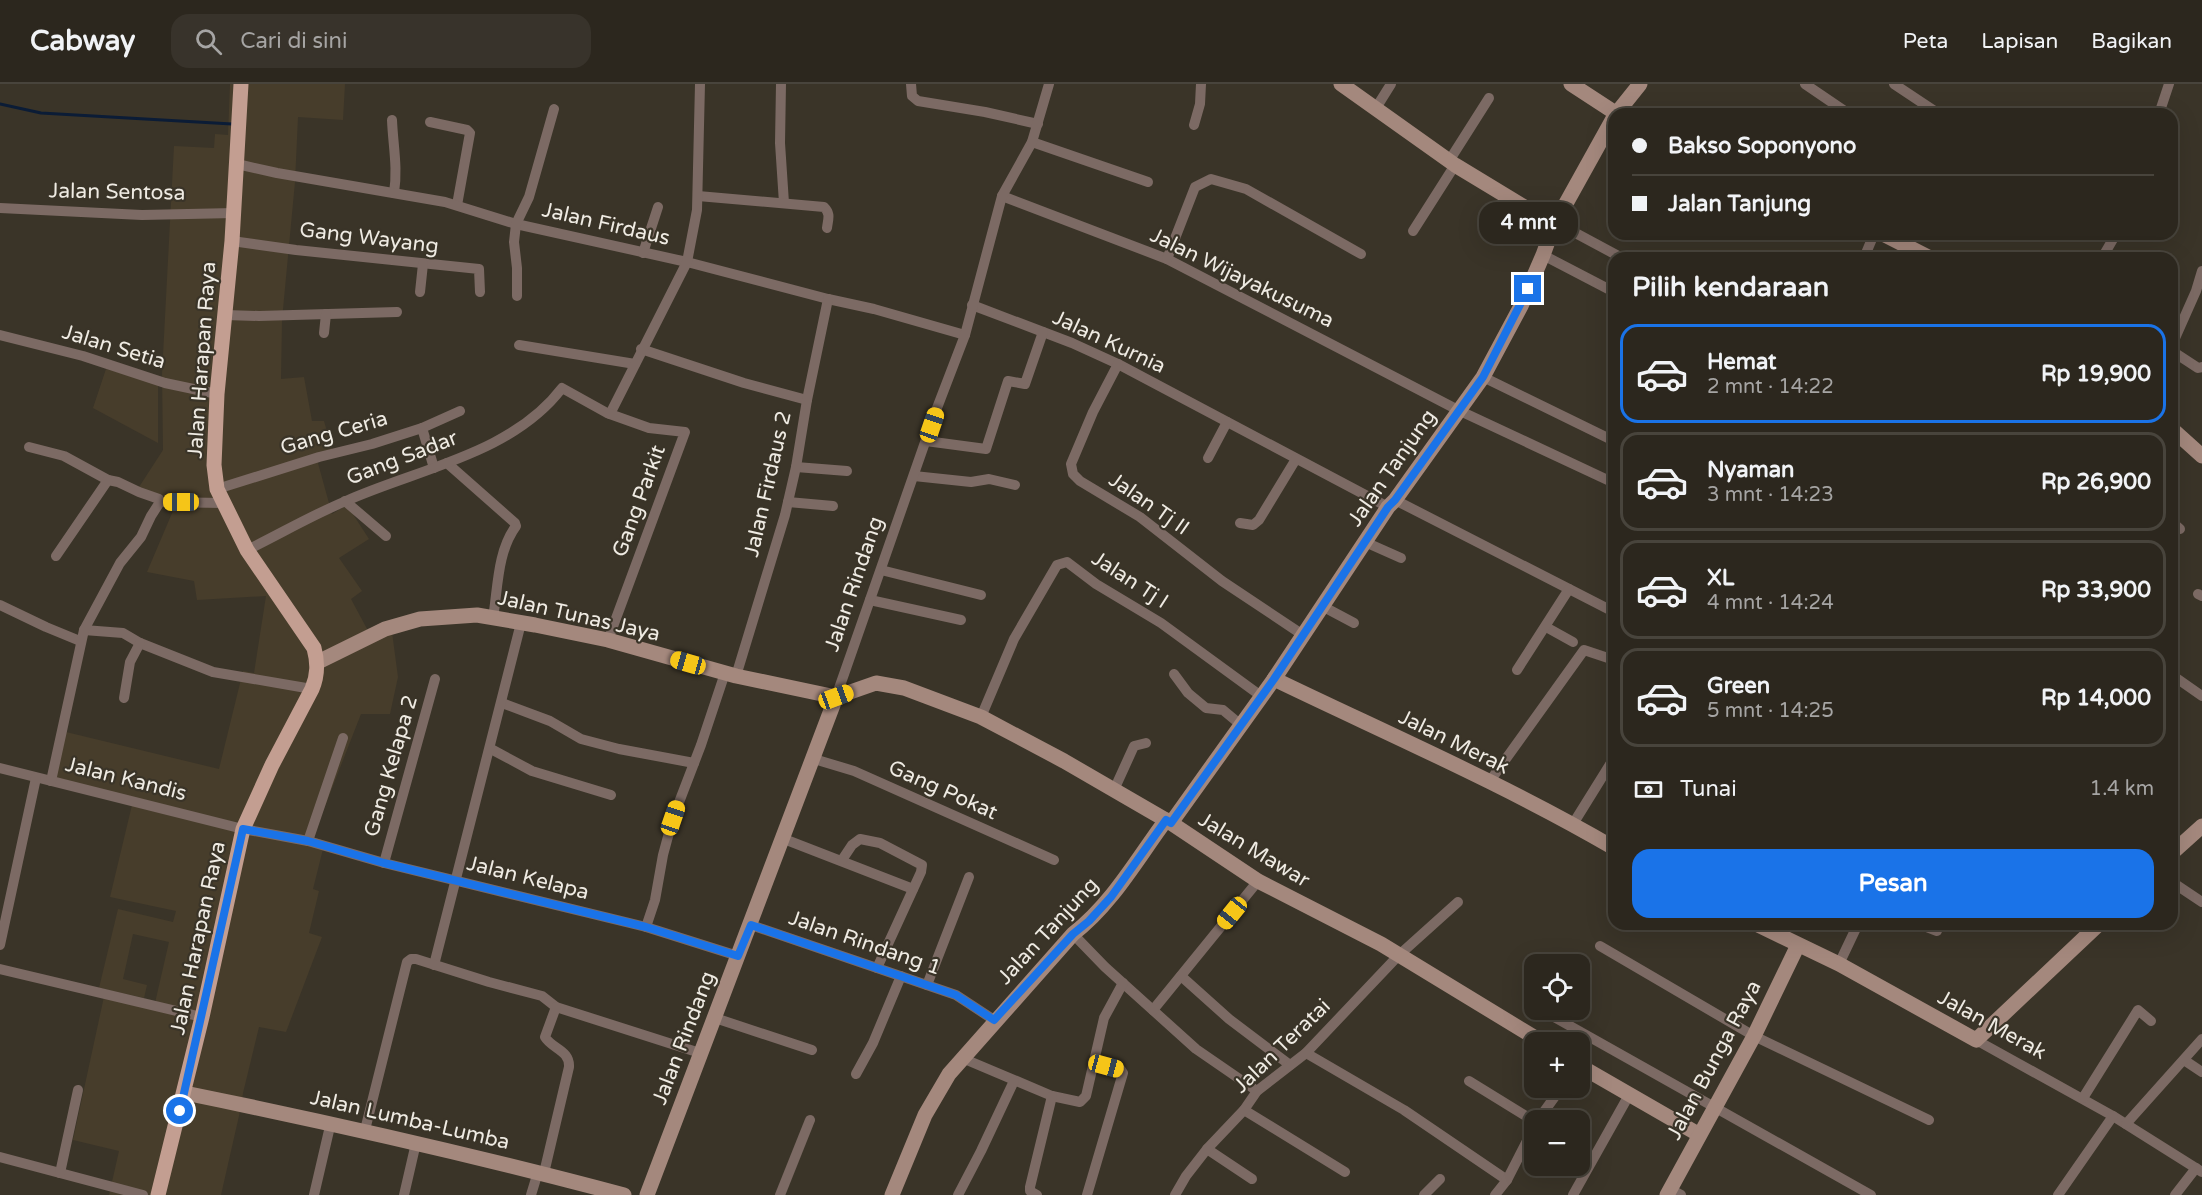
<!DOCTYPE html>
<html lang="id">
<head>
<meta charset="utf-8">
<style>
  :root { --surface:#2c271e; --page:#38332b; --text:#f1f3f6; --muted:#a6a5a4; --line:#48443c; --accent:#1a73e8 }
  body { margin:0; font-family:"Varela Round",sans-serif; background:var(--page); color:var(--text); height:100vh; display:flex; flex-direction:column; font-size:22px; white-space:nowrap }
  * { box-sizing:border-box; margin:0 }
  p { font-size:20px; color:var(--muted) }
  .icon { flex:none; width:33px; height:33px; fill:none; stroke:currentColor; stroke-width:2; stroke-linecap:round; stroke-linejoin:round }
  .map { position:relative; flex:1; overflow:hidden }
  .sheet { position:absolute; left:1608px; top:168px; width:570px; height:678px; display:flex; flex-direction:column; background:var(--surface); border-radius:18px; box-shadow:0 6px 24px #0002,0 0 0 2px var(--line) }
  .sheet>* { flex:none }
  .top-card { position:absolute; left:1608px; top:24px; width:570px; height:132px; border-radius:18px; box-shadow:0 6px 24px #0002,0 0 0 2px var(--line); display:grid; align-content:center; height:132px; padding:0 24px; background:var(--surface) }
  .tools { position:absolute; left:1524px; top:870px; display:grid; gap:12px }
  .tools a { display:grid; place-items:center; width:66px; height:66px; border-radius:12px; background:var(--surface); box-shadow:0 6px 24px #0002,0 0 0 2px var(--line); font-size:30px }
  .end { position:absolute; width:27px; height:27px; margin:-14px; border:8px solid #1a73e8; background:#fff; box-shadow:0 0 0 3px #fff }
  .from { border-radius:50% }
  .bubble { position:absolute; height:42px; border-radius:18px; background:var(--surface); box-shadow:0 6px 24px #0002,0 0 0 2px var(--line); font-size:20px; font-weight:700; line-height:42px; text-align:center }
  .car { position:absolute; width:18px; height:36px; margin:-18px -9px; border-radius:8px; box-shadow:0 0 4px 2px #0007; background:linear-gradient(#f5c518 24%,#345 0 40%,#f5c518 0 76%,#345 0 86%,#f5c518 0) }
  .top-card b { display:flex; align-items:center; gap:21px; height:57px; font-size:22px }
  .top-card b+b { border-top:2px solid var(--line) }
  .top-card i { width:15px; height:15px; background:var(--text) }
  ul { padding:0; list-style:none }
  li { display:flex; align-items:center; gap:18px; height:99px; margin:0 12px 9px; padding:0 12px; border:3px solid var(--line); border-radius:18px }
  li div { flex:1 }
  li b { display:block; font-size:22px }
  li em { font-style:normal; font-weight:700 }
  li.active { border-color:var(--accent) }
  li>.icon { width:54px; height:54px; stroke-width:1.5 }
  h2 { padding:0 24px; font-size:27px; line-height:72px }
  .pay { display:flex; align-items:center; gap:15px; height:66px; padding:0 24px; font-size:22px }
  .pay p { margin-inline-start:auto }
  .button { display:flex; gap:12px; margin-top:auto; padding:12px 24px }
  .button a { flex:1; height:69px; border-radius:18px; background:var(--accent); color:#fff; font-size:24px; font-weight:700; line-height:69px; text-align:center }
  header { display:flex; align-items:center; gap:36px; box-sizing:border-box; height:84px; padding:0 30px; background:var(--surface); border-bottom:2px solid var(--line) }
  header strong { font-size:28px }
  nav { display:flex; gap:33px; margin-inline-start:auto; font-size:21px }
  .search { width:420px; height:54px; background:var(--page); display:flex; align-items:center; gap:15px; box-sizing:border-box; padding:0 21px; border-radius:18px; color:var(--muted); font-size:22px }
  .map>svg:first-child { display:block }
  .built { fill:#473d2b }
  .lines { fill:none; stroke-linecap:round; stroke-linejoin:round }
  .stream { stroke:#0b1c36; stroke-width:3 }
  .street { stroke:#7c6a64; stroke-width:10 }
  .secondary { stroke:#a4887d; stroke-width:15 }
  .primary { stroke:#c39e91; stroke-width:15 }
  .route { stroke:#1a73e8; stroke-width:8 }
  .labels { text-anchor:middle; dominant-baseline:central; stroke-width:4.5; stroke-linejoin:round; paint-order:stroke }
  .street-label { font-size:21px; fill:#efebe3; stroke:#3a3428 }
</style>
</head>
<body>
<header>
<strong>Cabway</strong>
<div class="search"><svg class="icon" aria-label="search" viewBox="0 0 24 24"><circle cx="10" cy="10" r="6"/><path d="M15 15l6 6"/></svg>Cari di sini</div>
<nav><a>Peta</a><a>Lapisan</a><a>Bagikan</a></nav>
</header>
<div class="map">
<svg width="2202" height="1111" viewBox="0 0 2202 1111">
  <rect width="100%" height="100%" fill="#3a3428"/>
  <!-- built -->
  <g class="built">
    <path d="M230,0H345L343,36L298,33L295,98L282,236L281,295L304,293L312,337H324L332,365L316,372L332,430L347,421L369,455L339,474L362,507L351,515L373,556L392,548L398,593L390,630H361L313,753L325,757L313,805L319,807L309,849L322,853L286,948L259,943L243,1009L241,1023L221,1111H109L119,1067L73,1056L105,908L155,919L169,858L133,850L123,895L147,901L144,914L99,904L118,825L173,838L176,827L110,813L132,721L54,701L66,648L219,685L243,587L254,589L266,512L197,516L194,497L147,488L178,415L161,413L139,403L163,366L162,290L174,62L214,64L215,50L228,51Z"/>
    <path d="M106,285L158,299V359L93,324Z"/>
  </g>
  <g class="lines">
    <!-- stream -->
    <path class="stream" d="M0,20L41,29L232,40"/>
    <!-- street -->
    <g class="street">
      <path d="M781,0L780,59L784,119"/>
      <path d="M911,0L912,12L918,17L985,28L1038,40"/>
      <path d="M1805,0L1849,30"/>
      <path d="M1894,0L1939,30"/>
      <path d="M1376,24L1391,0"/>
      <path d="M2159,30L2169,0"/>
      <path d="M392,36C393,61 398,84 394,109"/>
      <path d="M430,38L467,46L470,49L457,121"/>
      <path d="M1194,41L1200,20L1201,0"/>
      <path d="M1032,58L1148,98"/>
      <path d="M1449,77L1489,14"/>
      <path d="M237,80L277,89L445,118L516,140L687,178L828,215L874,225L965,251"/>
      <path d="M698,112L824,123C831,130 828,135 827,144"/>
      <path d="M1002,112L1167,175L1458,326L1614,399"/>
      <path d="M0,124L142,131L234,129"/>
      <path d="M1555,138L1622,174"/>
      <path d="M1413,147L1455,81"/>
      <path d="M232,157L296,166L479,185L480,208"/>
      <path d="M643,169L658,123"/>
      <path d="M1543,171L1614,208"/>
      <path d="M1864,174L1874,150"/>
      <path d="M2102,174L2116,150"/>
      <path d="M1167,175L1195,103L1211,95L1246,105L1361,170"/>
      <path d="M420,208L423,180"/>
      <path d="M517,212V184L514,158L516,140L529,113L554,25"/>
      <path d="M972,221L1072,259L1118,280L1388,423"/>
      <path d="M225,231L259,232L397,228"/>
      <path d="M324,249L326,230"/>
      <path d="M0,251L83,272L165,299L217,310"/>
      <path d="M519,261L635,280"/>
      <path d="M2172,261L2196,207L2202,187"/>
      <path d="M641,265L744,299L807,316"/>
      <path d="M2172,267L2198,284L2202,283"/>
      <path d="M1118,280L1093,328L1071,380L1073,390L1080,397L1140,433L1222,497L1303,551"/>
      <path d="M1483,293L1614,357"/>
      <path d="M610,330L687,178L697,126L700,0"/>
      <path d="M422,344L434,384"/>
      <path d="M926,357L986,365L1008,297L1025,300L1043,248"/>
      <path d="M29,363L64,372L108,396L118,398L139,408L159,415L160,418L223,419"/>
      <path d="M1208,374L1227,338"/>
      <path d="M447,379L515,439L516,442C497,468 498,504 493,534"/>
      <path d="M796,383L847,387"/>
      <path d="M914,392L971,398L989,395L1015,401"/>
      <path d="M217,405L319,373L372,360L422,344L460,327"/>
      <path d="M1395,416L1614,528"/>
      <path d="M345,417L386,452"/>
      <path d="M788,418L833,422"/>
      <path d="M2172,438L2180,445"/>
      <path d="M1240,439L1253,441L1259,436L1296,375"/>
      <path d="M1365,458L1401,474"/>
      <path d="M247,466C280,450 312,431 346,417C417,385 512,370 562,304L607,329L649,344L685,348L608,556"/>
      <path d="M56,472L108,396"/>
      <path d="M881,486L981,511"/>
      <path d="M2198,510L2202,512"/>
      <path d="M870,516L961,536"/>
      <path d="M0,521L46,543L80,557"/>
      <path d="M1322,522L1354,539"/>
      <path d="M1546,543L1573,558"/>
      <path d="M84,546L123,549L140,559L213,588L312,605"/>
      <path d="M1517,586L1569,505"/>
      <path d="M1174,590L1188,609L1206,624L1223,626L1241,641"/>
      <path d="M2172,591L2202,612"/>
      <path d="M736,592L785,431L796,383L807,316L828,215"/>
      <path d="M836,613L937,324L965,251L1002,112L1032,58L1049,0"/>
      <path d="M124,614L130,578L140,559"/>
      <path d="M502,619L550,637L581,655L619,665L694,679"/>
      <path d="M981,633L1014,555L1057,481L1067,478L1096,500L1161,539L1261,612"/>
      <path d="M491,665L532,687L611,711"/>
      <path d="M814,675L854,687L1054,776"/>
      <path d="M0,684L243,745L308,757L384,779L646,843L738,872"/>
      <path d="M51,697L84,546L120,479L141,453L151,432L160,418"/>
      <path d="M1490,697L1584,566L1614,576"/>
      <path d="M1114,706L1134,662L1146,659"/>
      <path d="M1573,740L1614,674"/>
      <path d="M784,755L913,805"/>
      <path d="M308,757L343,654"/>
      <path d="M842,776L852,761L860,755L880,759L922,781L921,788L877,884"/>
      <path d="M384,779L435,595"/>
      <path d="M2172,798L2202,818"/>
      <path d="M1919,840L1937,847"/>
      <path d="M751,841L956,911L994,936"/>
      <path d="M646,843L655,816L663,771L673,734L701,661L725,589"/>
      <path d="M1073,850L1105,883L1196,965L1257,1007"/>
      <path d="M0,861L36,694"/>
      <path d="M1600,862L1754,952L1929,1036"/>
      <path d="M1839,880L1858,840"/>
      <path d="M434,881L521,539"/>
      <path d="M0,885L202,933"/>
      <path d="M1181,892L1229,935L1290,981"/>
      <path d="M927,901L969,793"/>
      <path d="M1153,926L1258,797"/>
      <path d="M1554,933L1871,1111"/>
      <path d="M715,934L812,966"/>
      <path d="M1976,956L2113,1032L2202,1088"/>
      <path d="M1306,969L1404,1026L1507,1096"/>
      <path d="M962,974L1052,1012L1080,1018L1086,1012L1104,934L1123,899"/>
      <path d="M2184,976L2202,988"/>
      <path d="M856,990L873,959L901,892"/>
      <path d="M1469,997L1534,1037"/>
      <path d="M2083,1014L2138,926L2151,937"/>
      <path d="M1244,1026L1345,1088"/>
      <path d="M1538,1036L1561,1004"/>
      <path d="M2126,1040L2202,955"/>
      <path d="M365,1046L407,878L411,875H416L489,898L542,912L556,923L700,969"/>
      <path d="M1207,1065L1252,1095"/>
      <path d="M0,1073L143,1111"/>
      <path d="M60,1089L78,1006"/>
      <path d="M544,1089L569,983C570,966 552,965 545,953L556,923"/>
      <path d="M1670,1105L1681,1111"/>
      <path d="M314,1111L331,1038"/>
      <path d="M404,1111L416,1059"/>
      <path d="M531,1111L538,1088"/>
      <path d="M780,1111L810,1036"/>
      <path d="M958,1111L981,1067L1014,997"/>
      <path d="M1037,1111L1030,1107V1103L1052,1012"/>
      <path d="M1087,1111L1123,989L1121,986L1093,978"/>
      <path d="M1175,1111L1186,1092L1207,1065L1244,1026L1257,1007L1306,969L1398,872L1458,818"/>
      <path d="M1424,1111L1440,1095"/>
      <path d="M1495,1111L1507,1096L1534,1043"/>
      <path d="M1573,1111L1629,1011"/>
      <path d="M2058,1111L2113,1032"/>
      <path d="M2175,1111L2196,1084"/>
    </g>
    <!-- secondary -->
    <g class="secondary">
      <path d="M1341,0L1455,81L1554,141"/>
      <path d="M1571,0L1617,30"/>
      <path d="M1616,30L1640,0"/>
      <path d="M1883,150L1930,174"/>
      <path d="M2172,345L2202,372"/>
      <path d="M318,578L385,545L420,535L477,531L535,541L608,556L736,592L836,613"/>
      <path d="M1274,595C1388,650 1504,700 1614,764"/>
      <path d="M836,613L876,599L904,604L981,633L1064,677L1171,739L1258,797L1381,860L1542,958"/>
      <path d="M1171,739L1274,595L1388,423L1395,416L1483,293L1521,222L1543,171L1554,141L1614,33"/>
      <path d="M2172,769L2202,742"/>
      <path d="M1756,840L1839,880L1976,956L2099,840"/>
      <path d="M1580,982L1698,1050"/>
      <path d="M185,1009C332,1039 478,1072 624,1111"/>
      <path d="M647,1111L836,613"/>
      <path d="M892,1111L925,1031L949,990L1073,850C1112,820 1137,775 1166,736"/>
      <path d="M1667,1111L1754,952L1798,861"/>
    </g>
    <!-- primary -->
    <path class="primary" d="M158,1111L202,933L243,745L272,681L312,605C318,591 318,579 314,564L247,466L217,405L214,381L217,310L232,157L241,0"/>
  </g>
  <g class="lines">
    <!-- route -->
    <path class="route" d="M180,1027L243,745L308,757L384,779L646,843L738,872L751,841L956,911L994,936L1073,850L1089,837L1111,813L1166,736L1171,739L1274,595L1388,423L1395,416L1483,293L1528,205"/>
  </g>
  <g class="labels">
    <!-- street labels -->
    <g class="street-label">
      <text transform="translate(117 108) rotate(1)">Jalan Sentosa</text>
      <text transform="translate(606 140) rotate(13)">Jalan Firdaus</text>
      <text transform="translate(369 154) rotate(7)">Gang Wayang</text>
      <text transform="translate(1242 194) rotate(26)">Jalan Wijayakusuma</text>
      <text transform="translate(1109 258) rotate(25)">Jalan Kurnia</text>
      <text transform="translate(114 263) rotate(17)">Jalan Setia</text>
      <text transform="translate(202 276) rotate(-86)">Jalan Harapan Raya</text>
      <text transform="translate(334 349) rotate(-16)">Gang Ceria</text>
      <text transform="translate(402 374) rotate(-21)">Gang Sadar</text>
      <text transform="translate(1392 384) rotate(-55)">Jalan Tanjung</text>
      <text transform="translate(768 400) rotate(-77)">Jalan Firdaus 2</text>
      <text transform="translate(639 417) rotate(-70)">Gang Parkit</text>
      <text transform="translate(1149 420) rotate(35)">Jalan Tj II</text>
      <text transform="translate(1130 496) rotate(33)">Jalan Tj I</text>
      <text transform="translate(854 500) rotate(-71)">Jalan Rindang</text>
      <text transform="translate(579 532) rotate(13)">Jalan Tunas Jaya</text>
      <text transform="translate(1454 658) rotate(26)">Jalan Merak</text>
      <text transform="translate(391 682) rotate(-74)">Gang Kelapa 2</text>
      <text transform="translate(126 695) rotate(14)">Jalan Kandis</text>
      <text transform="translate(943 706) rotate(24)">Gang Pokat</text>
      <text transform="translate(1254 766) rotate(31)">Jalan Mawar</text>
      <text transform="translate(528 794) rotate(14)">Jalan Kelapa</text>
      <text transform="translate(1048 847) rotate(-47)">Jalan Tanjung</text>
      <text transform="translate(198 854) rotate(-78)">Jalan Harapan Raya</text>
      <text transform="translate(865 859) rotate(19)">Jalan Rindang 1</text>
      <text transform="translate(1992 941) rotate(29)">Jalan Merak</text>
      <text transform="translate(684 954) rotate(-69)">Jalan Rindang</text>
      <text transform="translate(1282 962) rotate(-44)">Jalan Teratai</text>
      <text transform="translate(1714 976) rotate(-62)">Jalan Bunga Raya</text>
      <text transform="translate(410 1036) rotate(13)">Jalan Lumba-Lumba</text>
    </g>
  </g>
</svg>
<div class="tools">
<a><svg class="icon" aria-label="locate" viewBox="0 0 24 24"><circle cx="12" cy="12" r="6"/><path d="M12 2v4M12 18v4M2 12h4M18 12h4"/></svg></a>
<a>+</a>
<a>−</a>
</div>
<i class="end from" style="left:180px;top:1027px"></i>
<i class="end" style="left:1528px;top:205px"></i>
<div class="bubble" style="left:1479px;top:118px;width:99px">4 mnt</div>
<i class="car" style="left:932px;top:341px;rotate:19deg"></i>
<i class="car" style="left:181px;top:418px;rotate:270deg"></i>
<i class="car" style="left:688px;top:579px;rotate:286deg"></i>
<i class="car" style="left:836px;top:613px;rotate:70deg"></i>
<i class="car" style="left:673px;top:734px;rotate:19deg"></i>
<i class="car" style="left:1232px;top:829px;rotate:219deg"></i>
<i class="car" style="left:1106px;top:982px;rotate:105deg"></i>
<div class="top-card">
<b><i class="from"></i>Bakso Soponyono</b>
<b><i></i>Jalan Tanjung</b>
</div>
<section class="sheet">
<h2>Pilih kendaraan</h2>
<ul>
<li class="active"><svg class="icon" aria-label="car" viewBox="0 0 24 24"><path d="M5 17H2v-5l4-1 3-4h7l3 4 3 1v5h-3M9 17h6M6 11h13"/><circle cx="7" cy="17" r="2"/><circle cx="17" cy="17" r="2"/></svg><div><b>Hemat</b><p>2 mnt · 14:22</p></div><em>Rp 19,900</em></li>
<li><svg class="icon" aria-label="car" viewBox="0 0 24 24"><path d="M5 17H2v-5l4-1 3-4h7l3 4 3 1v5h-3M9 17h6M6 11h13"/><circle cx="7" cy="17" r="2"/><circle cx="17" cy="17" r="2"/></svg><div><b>Nyaman</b><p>3 mnt · 14:23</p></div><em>Rp 26,900</em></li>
<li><svg class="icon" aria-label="car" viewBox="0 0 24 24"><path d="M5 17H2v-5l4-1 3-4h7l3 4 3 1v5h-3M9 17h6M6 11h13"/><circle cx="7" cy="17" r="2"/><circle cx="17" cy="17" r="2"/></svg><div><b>XL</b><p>4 mnt · 14:24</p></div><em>Rp 33,900</em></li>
<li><svg class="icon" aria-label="car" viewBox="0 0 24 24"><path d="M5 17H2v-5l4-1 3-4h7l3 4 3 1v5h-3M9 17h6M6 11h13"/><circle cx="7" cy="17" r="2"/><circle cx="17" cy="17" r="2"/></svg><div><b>Green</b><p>5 mnt · 14:25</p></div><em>Rp 14,000</em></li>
</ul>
<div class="pay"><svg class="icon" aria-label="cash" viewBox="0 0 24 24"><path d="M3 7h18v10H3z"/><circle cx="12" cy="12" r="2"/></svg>Tunai<p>1.4 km</p></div>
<div class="button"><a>Pesan</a></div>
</section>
</div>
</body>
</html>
